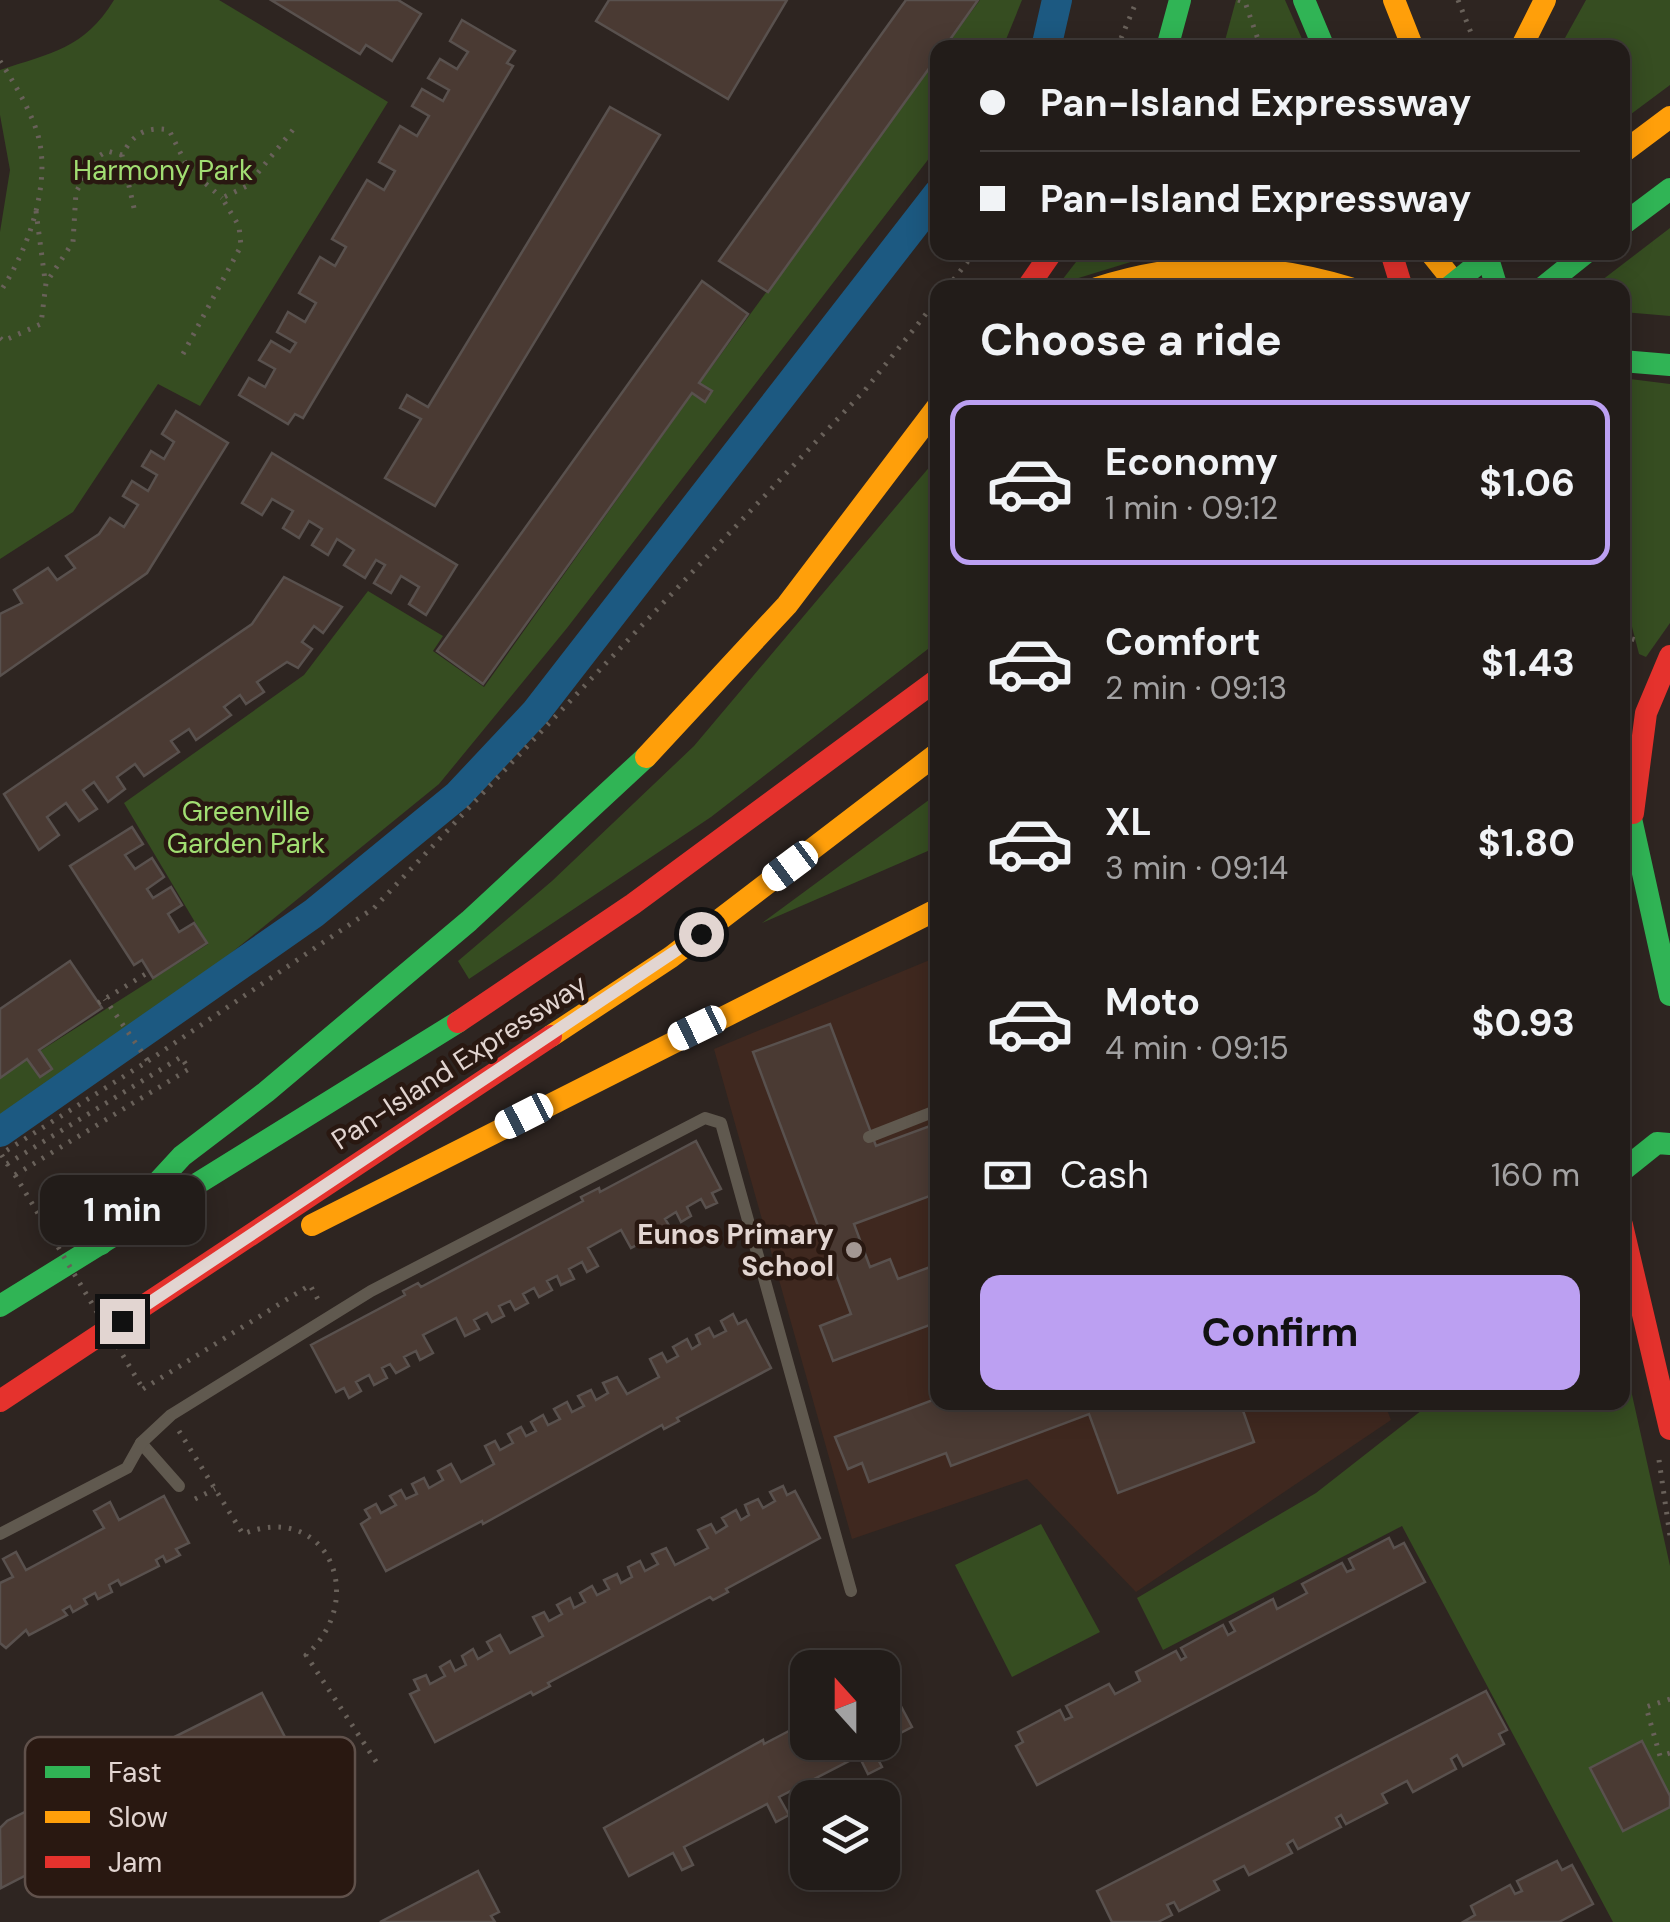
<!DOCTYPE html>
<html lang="en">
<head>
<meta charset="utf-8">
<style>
  :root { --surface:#221c19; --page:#2e2926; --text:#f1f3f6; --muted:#a2a1a2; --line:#3f3a38; --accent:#bca0f2 }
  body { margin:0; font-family:"DM Sans",sans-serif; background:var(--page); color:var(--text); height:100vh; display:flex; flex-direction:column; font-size:38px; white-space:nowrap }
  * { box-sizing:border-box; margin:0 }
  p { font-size:32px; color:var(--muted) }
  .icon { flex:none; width:55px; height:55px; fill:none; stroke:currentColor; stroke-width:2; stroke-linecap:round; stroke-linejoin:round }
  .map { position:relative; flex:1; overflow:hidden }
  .details { position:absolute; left:930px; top:280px; width:700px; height:1130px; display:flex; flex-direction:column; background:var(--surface); border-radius:20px; box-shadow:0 5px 25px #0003,0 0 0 2px var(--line) }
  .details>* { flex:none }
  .top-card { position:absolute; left:930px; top:40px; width:700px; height:220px; border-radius:20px; box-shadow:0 5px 25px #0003,0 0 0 2px var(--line); display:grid; align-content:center; height:220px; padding:0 50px; background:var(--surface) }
  .needle { width:65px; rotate:339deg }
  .tools { position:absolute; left:790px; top:1650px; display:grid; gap:20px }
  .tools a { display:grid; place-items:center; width:110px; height:110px; border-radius:20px; background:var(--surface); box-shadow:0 5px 25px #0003,0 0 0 2px var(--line); font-size:50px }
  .end { position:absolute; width:45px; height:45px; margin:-22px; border:12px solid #e2d5d1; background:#111; box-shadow:0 0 0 5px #111 }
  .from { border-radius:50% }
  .bubble { position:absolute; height:70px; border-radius:20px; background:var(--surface); box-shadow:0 5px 25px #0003,0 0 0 2px var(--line); font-size:32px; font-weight:700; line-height:70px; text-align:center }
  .car { position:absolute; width:30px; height:60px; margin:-30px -15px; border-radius:12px; box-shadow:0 0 8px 2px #0007; background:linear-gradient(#fff 24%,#345 0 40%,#fff 0 76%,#345 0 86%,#fff 0) }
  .top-card b { display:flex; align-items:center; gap:35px; height:95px; font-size:38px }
  .top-card b+b { border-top:2px solid var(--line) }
  .top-card i { width:25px; height:25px; background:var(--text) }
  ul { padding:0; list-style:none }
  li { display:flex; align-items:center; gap:30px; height:165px; margin:0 20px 15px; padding:0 30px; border:5px solid transparent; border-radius:20px }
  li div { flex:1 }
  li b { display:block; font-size:38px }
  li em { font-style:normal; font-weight:700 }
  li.on { border-color:var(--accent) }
  li>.icon { width:90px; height:90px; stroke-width:1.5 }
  h2 { padding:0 50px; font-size:45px; line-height:120px }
  .pay { display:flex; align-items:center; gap:25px; height:110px; padding:0 50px; font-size:38px }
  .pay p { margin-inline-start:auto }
  .button { display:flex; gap:20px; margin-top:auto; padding:20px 50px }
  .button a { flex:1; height:115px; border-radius:20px; background:var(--accent); color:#111; font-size:40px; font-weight:700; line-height:115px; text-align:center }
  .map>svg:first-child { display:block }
  .built { fill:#3f281f }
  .green { fill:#364d21 }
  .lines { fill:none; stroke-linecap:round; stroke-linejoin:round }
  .canal { stroke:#1c5981; stroke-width:30 }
  .building { fill:#4a3a33; stroke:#59514e; stroke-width:2.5 }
  .path { stroke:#69615a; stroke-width:5; stroke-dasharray:2.5 8; stroke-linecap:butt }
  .lane { stroke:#60594f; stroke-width:12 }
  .fast { stroke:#30b455; stroke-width:22 }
  .slow { stroke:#ff9f0a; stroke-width:22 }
  .jam { stroke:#e5322d; stroke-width:22 }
  .path-bridge { stroke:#69615a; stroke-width:5; stroke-dasharray:2.5 8; stroke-linecap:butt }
  .fast-bridge { stroke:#30b455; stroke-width:22 }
  .route { stroke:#e2d5d1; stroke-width:12 }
  .poi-dot { fill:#a39793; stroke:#291811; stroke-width:4 }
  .labels { text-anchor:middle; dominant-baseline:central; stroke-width:9; stroke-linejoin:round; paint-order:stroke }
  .park-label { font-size:28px; fill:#a1de72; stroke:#291811 }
  .street-label { font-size:28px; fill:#e2d5d1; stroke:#291811 }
  .poi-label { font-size:28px; font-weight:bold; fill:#e2d5d1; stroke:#291811; text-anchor:end }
  .key { fill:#291811; stroke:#60514b; stroke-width:2.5 }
  .key-label { font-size:28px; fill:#e2d5d1 }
</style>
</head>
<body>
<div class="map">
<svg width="1670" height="1922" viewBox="0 0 1670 1922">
  <rect width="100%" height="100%" fill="#2e2521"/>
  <!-- built -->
  <path class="built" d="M937,957L938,1402H1384L1391,1420L1136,1592L1027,1479L852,1539L714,1049Z"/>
  <!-- green -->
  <g class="green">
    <path d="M114,0H219L388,102L200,406L158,384L73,512L0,559V232L10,170L0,115V70C51,53 84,49 114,0Z"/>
    <path d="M980,0H1022L1003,47H945Z"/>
    <path d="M1236,0H1285L1306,48H1223Z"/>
    <path d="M1586,0H1670V85L1623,120L1622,48L1560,47Z"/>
    <path d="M937,58V148L567,628L439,784L225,958L0,1116V1078L27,1059L40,1077L52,1069L40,1051L208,944L124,803L304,675L368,591L443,636L433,651L484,687L692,394L705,402L712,392L700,383Z"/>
    <path d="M1670,228V316L1623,312L1622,288L1593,287Z"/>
    <path d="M1083,253H1160L1059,284Z"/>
    <path d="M1622,378L1670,384V623L1646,657L1639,654L1623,592Z"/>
    <path d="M937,458V642L711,817L469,979L458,961L552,881L694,746Z"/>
    <path d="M937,794V847L762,923Z"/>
    <path d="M1623,1354L1670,1566V1922H1613L1402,1526L1163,1650L1137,1598L1316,1493L1431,1403L1622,1402Z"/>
    <path d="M1041,1524L1100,1632L1012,1677L955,1565Z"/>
  </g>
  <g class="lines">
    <!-- canal -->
    <g class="canal">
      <path d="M1046,48L1057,0"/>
      <path d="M0,1132L314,913L458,795L536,712L938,194"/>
    </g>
  </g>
  <!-- building -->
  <g class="building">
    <path d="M271,0H398L421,14L392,61L366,45L360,54Z"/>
    <path d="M609,0H787L728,99L596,21Z"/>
    <path d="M906,0H978L944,48H938V56L768,292L719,261Z"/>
    <path d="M462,20L515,51L507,63L513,66L303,418L295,414L288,424L239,395L249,378L265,387L275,369L259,360L271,341L290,352L296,343L277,332L288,312L305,322L316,303L299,293L320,257L335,266L346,247L332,239L367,180L384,190L395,171L379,162L400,126L417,136L429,116L412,106L422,89L443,101L449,90L428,78L440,59L457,69L468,52L450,41Z"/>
    <path d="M610,107L660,135L435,506L385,478L421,419L400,408L407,395L428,407Z"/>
    <path d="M702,281L748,314L699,383L712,391L705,402L692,393L483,684L437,651Z"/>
    <path d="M176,411L228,443L147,573L0,676V614L22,603L14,590L48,568L57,580L75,568L66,556L99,534L110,518L124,527L138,505L123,496L132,481L148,491L157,475L142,466L151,451L164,459L174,442L162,434Z"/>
    <path d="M272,453L457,565L426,615L409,604L419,587L401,576L391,593L374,583L385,565L376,560L365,578L344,565L354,550L337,539L328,555L312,545L322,529L309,521L299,538L283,528L293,511L272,499L262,515L242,503Z"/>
    <path d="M284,577L342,607L323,633L314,626L302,642L312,649L298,668L287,662L257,682L264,692L246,704L240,695L224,707L231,715L196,740L189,729L171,741L179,752L144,776L135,764L117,777L125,789L108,802L94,782L83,790L97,809L79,821L66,803L47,817L59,835L39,850L4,794L252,624Z"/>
    <path d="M132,827L143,844L125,855L135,869L152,858L164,877L147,889L153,898L171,887L182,905L168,914L179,932L194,923L207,943L153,978L142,960L134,965L70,866Z"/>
    <path d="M70,961L102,1008L39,1050L52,1069L40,1077L27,1059L0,1078V1009Z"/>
    <path d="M830,1024L876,1146L938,1123V1193L854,1224L870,1267L890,1259L898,1279L938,1264V1322L833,1361L820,1326L851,1314L753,1052Z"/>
    <path d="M696,1141L721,1189L712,1193L717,1203L706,1208L701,1199L687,1207L691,1216L681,1222L676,1212L665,1219L670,1227L658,1234L653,1225L639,1232L644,1241L631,1248L621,1230L588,1248L598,1266L587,1272L582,1262L569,1269L574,1279L561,1285L557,1276L547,1281L552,1290L539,1297L534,1288L523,1294L528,1303L515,1310L510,1301L499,1306L504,1316L492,1322L487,1313L474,1320L479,1329L465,1336L456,1318L423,1335L433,1353L420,1360L416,1351L404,1357L409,1366L396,1373L390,1364L382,1368L387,1378L374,1385L369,1375L356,1382L361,1391L349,1398L344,1388L336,1392L311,1345L405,1295L403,1291L418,1283L421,1287L583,1201L581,1197L599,1188L600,1192Z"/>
    <path d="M733,1314L738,1324L746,1320L771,1368L677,1418L679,1421L664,1429L662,1425L483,1524L482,1521L386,1571L361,1524L370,1518L365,1510L376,1504L381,1513L396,1505L390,1496L401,1490L406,1499L417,1494L412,1484L424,1478L429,1488L443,1480L438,1471L451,1464L461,1482L494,1464L485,1446L495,1441L500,1450L513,1443L508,1434L521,1427L526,1436L536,1431L531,1422L543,1415L548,1425L560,1419L554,1409L567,1402L572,1412L584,1406L578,1396L591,1390L596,1400L608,1393L603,1383L617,1377L627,1394L659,1377L650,1359L662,1353L667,1362L678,1356L673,1347L687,1339L692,1349L700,1344L696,1335L709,1328L714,1337L726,1331L721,1321Z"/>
    <path d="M938,1398V1402H1240L1254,1442L1118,1493L1089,1414L951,1466L946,1453L869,1482L862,1463L848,1469L835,1437Z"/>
    <path d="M783,1486L787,1495L795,1491L820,1538L726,1589L728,1592L713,1600L710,1597L548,1683L550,1686L533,1695L531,1692L435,1742L410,1694L419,1690L414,1680L426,1675L430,1684L445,1676L440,1667L450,1661L455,1671L466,1665L462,1656L473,1649L478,1659L492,1651L487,1642L500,1635L510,1653L543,1636L533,1617L544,1612L549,1621L562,1614L557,1605L570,1598L574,1608L585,1602L580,1593L592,1586L597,1595L609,1589L604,1580L617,1574L621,1583L632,1577L628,1567L640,1561L645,1571L658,1564L652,1554L666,1548L675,1565L708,1548L698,1530L711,1524L716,1533L727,1526L722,1518L736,1510L741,1520L749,1515L745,1505L758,1499L763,1508L775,1501L770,1492Z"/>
    <path d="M164,1496L189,1543L176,1549L180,1555L166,1562L163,1556L156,1560L159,1566L121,1585L118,1580L109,1585L112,1592L98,1599L95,1593L84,1599L87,1604L73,1612L70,1606L63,1610L67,1615L29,1635L26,1630L6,1648L0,1643V1583L13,1577L3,1559L16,1552L26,1570L104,1528L94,1511L110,1502L119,1520Z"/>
    <path d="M1389,1538L1394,1548L1404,1543L1425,1582L1037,1785L1016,1746L1023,1742L1018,1732L1060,1710L1065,1720L1072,1717L1066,1706L1109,1684L1115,1694L1140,1681L1136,1672L1176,1651L1181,1660L1186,1657L1181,1648L1223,1625L1228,1635L1235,1631L1230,1622L1273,1599L1277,1609L1307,1593L1302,1584L1342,1563L1347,1572L1354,1569L1349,1559Z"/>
    <path d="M887,1680L912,1727L872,1748L882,1767L868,1774L859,1756L779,1797L789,1815L776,1822L767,1804L684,1847L693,1865L682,1870L673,1853L629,1876L604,1828L763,1740L764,1744L808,1721V1742H882V1682Z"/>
    <path d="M1486,1691L1507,1730L1499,1734L1504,1744L1463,1766L1457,1755L1451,1759L1456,1769L1413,1792L1407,1781L1382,1794L1387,1803L1346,1824L1341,1815L1336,1818L1341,1827L1298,1849L1293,1840L1287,1844L1292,1853L1249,1875L1244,1866L1214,1881L1219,1890L1179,1911L1174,1902L1167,1905L1172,1915L1158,1922H1112L1097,1891Z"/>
    <path d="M262,1693L287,1741L245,1763L255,1781L241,1788L232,1770L151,1811L160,1829L148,1835L139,1818L55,1861L64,1878L53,1884L44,1866L1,1888L0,1828L7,1821Z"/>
    <path d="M1642,1741L1670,1796V1807L1623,1831L1590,1768Z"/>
    <path d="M1557,1861L1562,1870L1572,1865L1593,1904L1559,1922H1463L1475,1915L1471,1906L1510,1885L1515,1894L1522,1891L1517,1881Z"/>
    <path d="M478,1871L499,1912L491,1916L495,1922H380Z"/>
  </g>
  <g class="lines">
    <!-- path -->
    <g class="path">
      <path d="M1238,0L1245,2L1261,48"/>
      <path d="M1458,0L1477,48"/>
      <path d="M1117,48L1137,0"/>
      <path d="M0,61C13,81 28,106 36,129C54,179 28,251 0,292"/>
      <path d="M134,208L122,155C133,134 146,126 169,130L188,168L222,198"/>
      <path d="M36,211L45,280"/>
      <path d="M947,288L975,252"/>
      <path d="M0,338L3,341L41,324L46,283L73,242L76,192L96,158L107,151L122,155"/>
      <path d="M183,354L241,246L239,226L222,198L247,186L296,126"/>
      <path d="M1622,636L1639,641"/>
      <path d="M98,1003L149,972"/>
      <path d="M148,1061L374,908L865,390L938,299"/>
      <path d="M15,1175L189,1069L181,1057L7,1164L1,1154L148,1061L105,999"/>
      <path d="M143,1389L310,1285L320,1303"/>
      <path d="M179,1431L243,1534C326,1500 370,1598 306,1655L377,1763"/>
      <path d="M1659,1460L1670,1536"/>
      <path d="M195,1499L215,1489"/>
      <path d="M1670,1699L1646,1707L1660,1756L1670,1753"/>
    </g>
    <!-- lane -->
    <g class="lane">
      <path d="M869,1137L938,1110"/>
      <path d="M141,1443L179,1486"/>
      <path d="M0,1534L127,1468L141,1443L171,1415L371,1291L705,1118L721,1123L851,1591"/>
    </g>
    <!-- fast -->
    <g class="fast">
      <path d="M1304,0L1324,48"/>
      <path d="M1167,48L1180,0"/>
      <path d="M1622,225L1670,189"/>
      <path d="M1486,252L1497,288"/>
      <path d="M1542,288L1587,252"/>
      <path d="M1622,361L1670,365"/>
      <path d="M1622,778L1670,995"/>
      <path d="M1622,1171L1657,1143L1670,1144"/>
      <path d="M101,1244L182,1156L266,1092L469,921L646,757"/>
      <path d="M0,1306L458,1022"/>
    </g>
    <!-- slow -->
    <g class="slow">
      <path d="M1394,0L1413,48"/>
      <path d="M1521,48L1545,0"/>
      <path d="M1622,153L1670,117"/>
      <path d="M1430,252L1459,288"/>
      <path d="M1097,288C1183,260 1264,262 1350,288"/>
      <path d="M646,757L787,605L938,406"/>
      <path d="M551,1036L671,957L938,753"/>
      <path d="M312,1225L938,909"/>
    </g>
    <!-- jam -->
    <g class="jam">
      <path d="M1391,252L1402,288"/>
      <path d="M1027,288L1052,252"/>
      <path d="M1633,813L1646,713L1670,656"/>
      <path d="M458,1022L633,904L938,679"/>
      <path d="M1622,1225L1670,1429"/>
      <path d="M0,1401L551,1036"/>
    </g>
    <!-- path-bridge -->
    <path class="path-bridge" d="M15,1175L143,1389"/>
    <!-- fast-bridge -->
    <path class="fast-bridge" d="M1448,288L1493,252"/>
  </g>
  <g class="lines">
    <!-- route -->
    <path class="route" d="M122,1321L701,934"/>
  </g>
  <!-- markers -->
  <circle class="poi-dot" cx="854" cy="1250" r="10"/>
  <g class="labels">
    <!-- park labels -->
    <g class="park-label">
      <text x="163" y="170">Harmony Park</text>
      <text x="246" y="811">Greenville<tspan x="246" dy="32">Garden Park</tspan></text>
    </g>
    <!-- street labels -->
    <g class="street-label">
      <text transform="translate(459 1062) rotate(-33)">Pan-Island Expressway</text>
    </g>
    <!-- poi labels -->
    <g class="poi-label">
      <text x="834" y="1234">Eunos Primary<tspan x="834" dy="32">School</tspan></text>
    </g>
  </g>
  <!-- legend -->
  <rect x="25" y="1737" width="330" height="160" rx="15" class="key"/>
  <rect x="45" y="1766" width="45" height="12" fill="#30b455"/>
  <rect x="45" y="1811" width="45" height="12" fill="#ff9f0a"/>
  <rect x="45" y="1856" width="45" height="12" fill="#e5322d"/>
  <g class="key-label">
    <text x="108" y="1782">Fast</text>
    <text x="108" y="1827">Slow</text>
    <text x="108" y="1872">Jam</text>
  </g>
</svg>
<div class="tools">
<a><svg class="needle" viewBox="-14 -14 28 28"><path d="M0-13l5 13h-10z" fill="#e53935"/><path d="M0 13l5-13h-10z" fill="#a2a1a2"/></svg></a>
<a><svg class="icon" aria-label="layers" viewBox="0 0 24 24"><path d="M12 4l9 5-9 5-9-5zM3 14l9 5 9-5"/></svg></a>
</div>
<i class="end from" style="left:701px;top:934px"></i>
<i class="end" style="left:122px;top:1321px"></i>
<div class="bubble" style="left:40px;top:1175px;width:165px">1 min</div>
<i class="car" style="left:790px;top:866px;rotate:233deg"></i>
<i class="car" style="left:697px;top:1028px;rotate:244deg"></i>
<i class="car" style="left:524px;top:1116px;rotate:243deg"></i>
<div class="top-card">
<b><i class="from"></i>Pan-Island Expressway</b>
<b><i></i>Pan-Island Expressway</b>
</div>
<section class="details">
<h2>Choose a ride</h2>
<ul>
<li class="on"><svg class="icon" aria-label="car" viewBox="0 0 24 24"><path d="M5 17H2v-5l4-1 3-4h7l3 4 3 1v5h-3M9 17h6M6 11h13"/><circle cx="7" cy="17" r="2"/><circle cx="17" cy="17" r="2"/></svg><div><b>Economy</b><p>1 min · 09:12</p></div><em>$1.06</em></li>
<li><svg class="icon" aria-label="car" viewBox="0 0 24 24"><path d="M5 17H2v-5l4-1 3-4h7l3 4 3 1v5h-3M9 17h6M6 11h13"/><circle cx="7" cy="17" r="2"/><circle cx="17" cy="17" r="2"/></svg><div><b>Comfort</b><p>2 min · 09:13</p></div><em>$1.43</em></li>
<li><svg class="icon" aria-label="car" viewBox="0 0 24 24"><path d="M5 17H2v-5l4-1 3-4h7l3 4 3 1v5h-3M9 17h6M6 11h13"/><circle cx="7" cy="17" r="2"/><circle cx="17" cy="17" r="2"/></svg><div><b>XL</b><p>3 min · 09:14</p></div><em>$1.80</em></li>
<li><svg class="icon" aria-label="car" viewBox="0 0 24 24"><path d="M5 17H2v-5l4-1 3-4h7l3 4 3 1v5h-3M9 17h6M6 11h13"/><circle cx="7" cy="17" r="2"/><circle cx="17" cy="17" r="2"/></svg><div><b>Moto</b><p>4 min · 09:15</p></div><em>$0.93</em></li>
</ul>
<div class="pay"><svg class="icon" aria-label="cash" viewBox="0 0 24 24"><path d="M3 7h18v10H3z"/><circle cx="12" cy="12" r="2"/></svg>Cash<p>160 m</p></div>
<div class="button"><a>Confirm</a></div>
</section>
</div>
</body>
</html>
